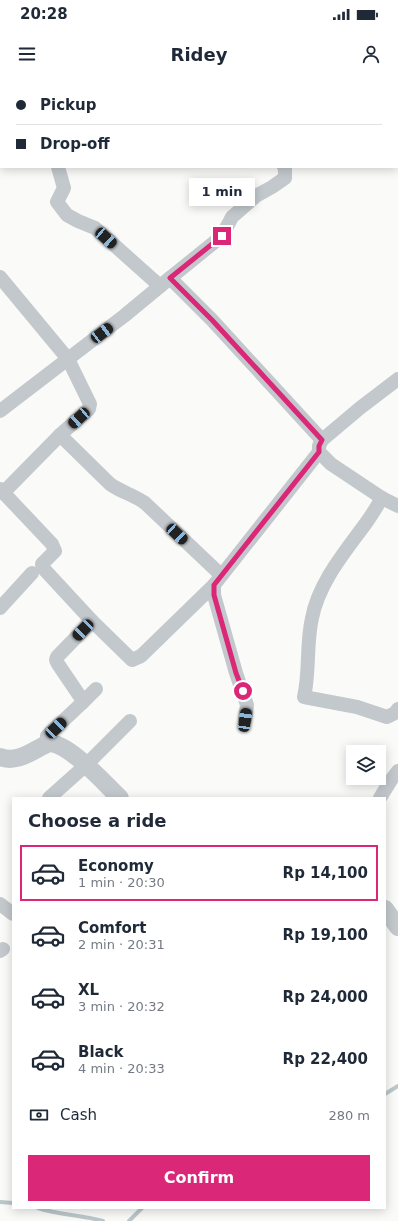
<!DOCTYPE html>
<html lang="en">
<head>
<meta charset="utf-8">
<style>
  :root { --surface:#fff; --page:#f6f6f7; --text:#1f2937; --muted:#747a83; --line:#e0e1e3; --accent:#db2777 }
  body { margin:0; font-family:"DejaVu Sans",sans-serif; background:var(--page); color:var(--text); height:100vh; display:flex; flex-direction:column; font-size:15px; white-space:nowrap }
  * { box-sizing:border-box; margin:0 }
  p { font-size:13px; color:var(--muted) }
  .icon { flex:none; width:22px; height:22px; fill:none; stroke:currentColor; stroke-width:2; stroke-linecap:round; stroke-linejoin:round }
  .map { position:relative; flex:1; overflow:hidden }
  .drawer { position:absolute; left:12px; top:717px; width:374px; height:412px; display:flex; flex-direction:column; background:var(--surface); border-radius:0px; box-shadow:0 2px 10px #0003 }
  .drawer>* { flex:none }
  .hud { position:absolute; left:0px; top:0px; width:398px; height:88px; box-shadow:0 2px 10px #0003; display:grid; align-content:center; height:88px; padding:0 16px; background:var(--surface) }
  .fabs { position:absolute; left:346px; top:665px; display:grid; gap:8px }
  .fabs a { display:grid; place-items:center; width:40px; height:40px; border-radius:0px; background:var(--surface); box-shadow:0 2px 10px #0003; font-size:20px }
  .end { position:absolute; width:18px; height:18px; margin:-9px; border:5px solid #db2777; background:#fff; box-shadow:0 0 0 2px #fff }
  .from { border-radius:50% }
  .bubble { position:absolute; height:28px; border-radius:0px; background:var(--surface); box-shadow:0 2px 10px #0003; font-size:13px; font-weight:700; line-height:28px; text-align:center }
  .car { position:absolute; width:12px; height:24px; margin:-12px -6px; border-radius:5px; box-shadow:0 0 3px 1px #0007; background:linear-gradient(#222 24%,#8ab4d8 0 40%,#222 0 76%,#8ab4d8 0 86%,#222 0) }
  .hud b { display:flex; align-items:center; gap:14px; height:38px; font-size:15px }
  .hud b+b { border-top:1px solid var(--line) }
  .hud i { width:10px; height:10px; background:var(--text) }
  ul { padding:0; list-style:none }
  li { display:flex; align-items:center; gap:12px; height:56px; margin:0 8px 6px; padding:0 8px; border:2px solid transparent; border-radius:0px }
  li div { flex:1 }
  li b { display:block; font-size:15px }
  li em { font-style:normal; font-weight:700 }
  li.active { border-color:var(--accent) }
  li>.icon { width:36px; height:36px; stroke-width:1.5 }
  h2 { padding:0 16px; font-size:18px; line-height:48px }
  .pay { display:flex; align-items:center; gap:10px; height:44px; padding:0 16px; font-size:15px }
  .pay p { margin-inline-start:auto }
  .button { display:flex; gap:8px; margin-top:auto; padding:8px 16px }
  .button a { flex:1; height:46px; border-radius:0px; background:var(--accent); color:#fff; font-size:16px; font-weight:700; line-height:46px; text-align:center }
  .status { display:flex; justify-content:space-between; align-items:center; height:28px; padding:0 20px; background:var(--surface); direction:ltr }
  .status svg { height:11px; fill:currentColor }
  header { display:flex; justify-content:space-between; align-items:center; height:52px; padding:0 16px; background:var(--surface); font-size:18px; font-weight:700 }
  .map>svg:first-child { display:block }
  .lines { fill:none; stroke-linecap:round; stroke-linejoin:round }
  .stream { stroke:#bbc7cb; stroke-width:4 }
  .minor { stroke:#c3c8cc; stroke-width:14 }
  .tertiary { stroke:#c3c8cc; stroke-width:18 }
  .route { stroke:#db2777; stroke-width:5 }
</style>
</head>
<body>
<div class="status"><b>20:28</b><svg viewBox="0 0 49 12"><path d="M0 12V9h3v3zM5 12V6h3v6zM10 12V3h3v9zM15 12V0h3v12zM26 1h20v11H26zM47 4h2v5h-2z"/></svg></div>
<header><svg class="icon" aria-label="menu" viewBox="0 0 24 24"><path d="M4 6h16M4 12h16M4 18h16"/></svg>Ridey<svg class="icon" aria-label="person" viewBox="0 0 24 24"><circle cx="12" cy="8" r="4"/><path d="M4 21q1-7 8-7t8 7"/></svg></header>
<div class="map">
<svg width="398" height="1141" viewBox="0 0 398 1141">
  <rect width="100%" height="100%" fill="#fafaf8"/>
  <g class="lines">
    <!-- stream -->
    <g class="stream">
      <path d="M385,1014L398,1006"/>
      <path d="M0,1122L13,1123"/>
      <path d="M38,1128C59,1135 82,1135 103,1141"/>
      <path d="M129,1141L142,1128"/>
    </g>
    <!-- minor -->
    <g class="minor">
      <path d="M225,0L226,1"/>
      <path d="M13,1L14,0"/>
      <path d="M0,14L1,13"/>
      <path d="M397,31L398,32"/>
      <path d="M58,87L64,108L57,122L67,135L78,141L95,148L160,206"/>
      <path d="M0,197L68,279L90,324L89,329L60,355L3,413"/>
      <path d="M170,198L212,240L322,360"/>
      <path d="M398,299L360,328L322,360L319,366V372L331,384L382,418L398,426"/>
      <path d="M0,331L124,236L170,198L222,156L232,137L256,116L272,107L285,98V89L284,87"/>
      <path d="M60,355L110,404C121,412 134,415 145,423L221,495"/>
      <path d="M0,409L52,464L55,471L42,484L43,488L92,541L132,580L141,576L214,505"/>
      <path d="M382,418C377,426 372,435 366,443C345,472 319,502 312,538C306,564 310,591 304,617L357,627L387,637L395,633L398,629"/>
      <path d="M0,528L32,493"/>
      <path d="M82,623L96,609"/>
      <path d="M245,640L247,625L236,593L214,515V505L319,372"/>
      <path d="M49,663L47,656L82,623L81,618L58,584L56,580L57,577L92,541"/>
      <path d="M49,718L86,685L130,641"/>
      <path d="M380,718L391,700L398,691"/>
      <path d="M0,824L13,834"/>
      <path d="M0,871L3,869"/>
    </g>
    <!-- tertiary -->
    <g class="tertiary">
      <path d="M0,677C18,684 33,670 49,663C69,663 105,704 120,718"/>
      <path d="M385,829L398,847"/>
    </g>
  </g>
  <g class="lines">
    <!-- route -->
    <path class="route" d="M222,156L170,198L212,240L322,360L319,366V372L214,505V515L236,593L243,611"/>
  </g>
</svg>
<div class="fabs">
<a><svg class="icon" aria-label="layers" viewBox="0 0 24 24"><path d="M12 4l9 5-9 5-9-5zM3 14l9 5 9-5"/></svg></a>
</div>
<i class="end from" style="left:243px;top:611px"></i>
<i class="end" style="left:222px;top:156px"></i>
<div class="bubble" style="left:189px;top:98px;width:66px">1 min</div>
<i class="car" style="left:106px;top:158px;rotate:132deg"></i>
<i class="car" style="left:102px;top:253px;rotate:53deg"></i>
<i class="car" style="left:79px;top:338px;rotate:228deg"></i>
<i class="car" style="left:177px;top:454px;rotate:133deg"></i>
<i class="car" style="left:83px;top:550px;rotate:224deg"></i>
<i class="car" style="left:245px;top:640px;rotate:8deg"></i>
<i class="car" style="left:56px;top:648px;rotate:46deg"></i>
<div class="hud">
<b><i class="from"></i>Pickup</b>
<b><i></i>Drop-off</b>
</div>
<section class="drawer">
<h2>Choose a ride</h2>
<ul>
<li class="active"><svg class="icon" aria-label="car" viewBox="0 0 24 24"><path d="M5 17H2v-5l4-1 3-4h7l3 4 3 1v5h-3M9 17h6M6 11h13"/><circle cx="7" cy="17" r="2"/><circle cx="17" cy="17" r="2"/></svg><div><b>Economy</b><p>1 min · 20:30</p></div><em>Rp 14,100</em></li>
<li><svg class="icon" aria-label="car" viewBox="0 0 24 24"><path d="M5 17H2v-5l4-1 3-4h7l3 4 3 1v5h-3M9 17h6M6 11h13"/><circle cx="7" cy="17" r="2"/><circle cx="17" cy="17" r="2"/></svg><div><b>Comfort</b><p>2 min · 20:31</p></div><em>Rp 19,100</em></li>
<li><svg class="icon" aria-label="car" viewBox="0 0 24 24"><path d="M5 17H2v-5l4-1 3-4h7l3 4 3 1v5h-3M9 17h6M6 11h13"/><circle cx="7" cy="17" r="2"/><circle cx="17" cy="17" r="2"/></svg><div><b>XL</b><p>3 min · 20:32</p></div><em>Rp 24,000</em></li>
<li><svg class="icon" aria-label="car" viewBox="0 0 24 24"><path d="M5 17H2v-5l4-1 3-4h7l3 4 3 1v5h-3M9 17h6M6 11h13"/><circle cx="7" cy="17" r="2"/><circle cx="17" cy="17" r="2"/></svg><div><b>Black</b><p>4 min · 20:33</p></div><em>Rp 22,400</em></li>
</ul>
<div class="pay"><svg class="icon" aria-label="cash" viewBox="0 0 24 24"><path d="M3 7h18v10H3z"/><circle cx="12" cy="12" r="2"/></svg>Cash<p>280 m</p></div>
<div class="button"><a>Confirm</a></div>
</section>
</div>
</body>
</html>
